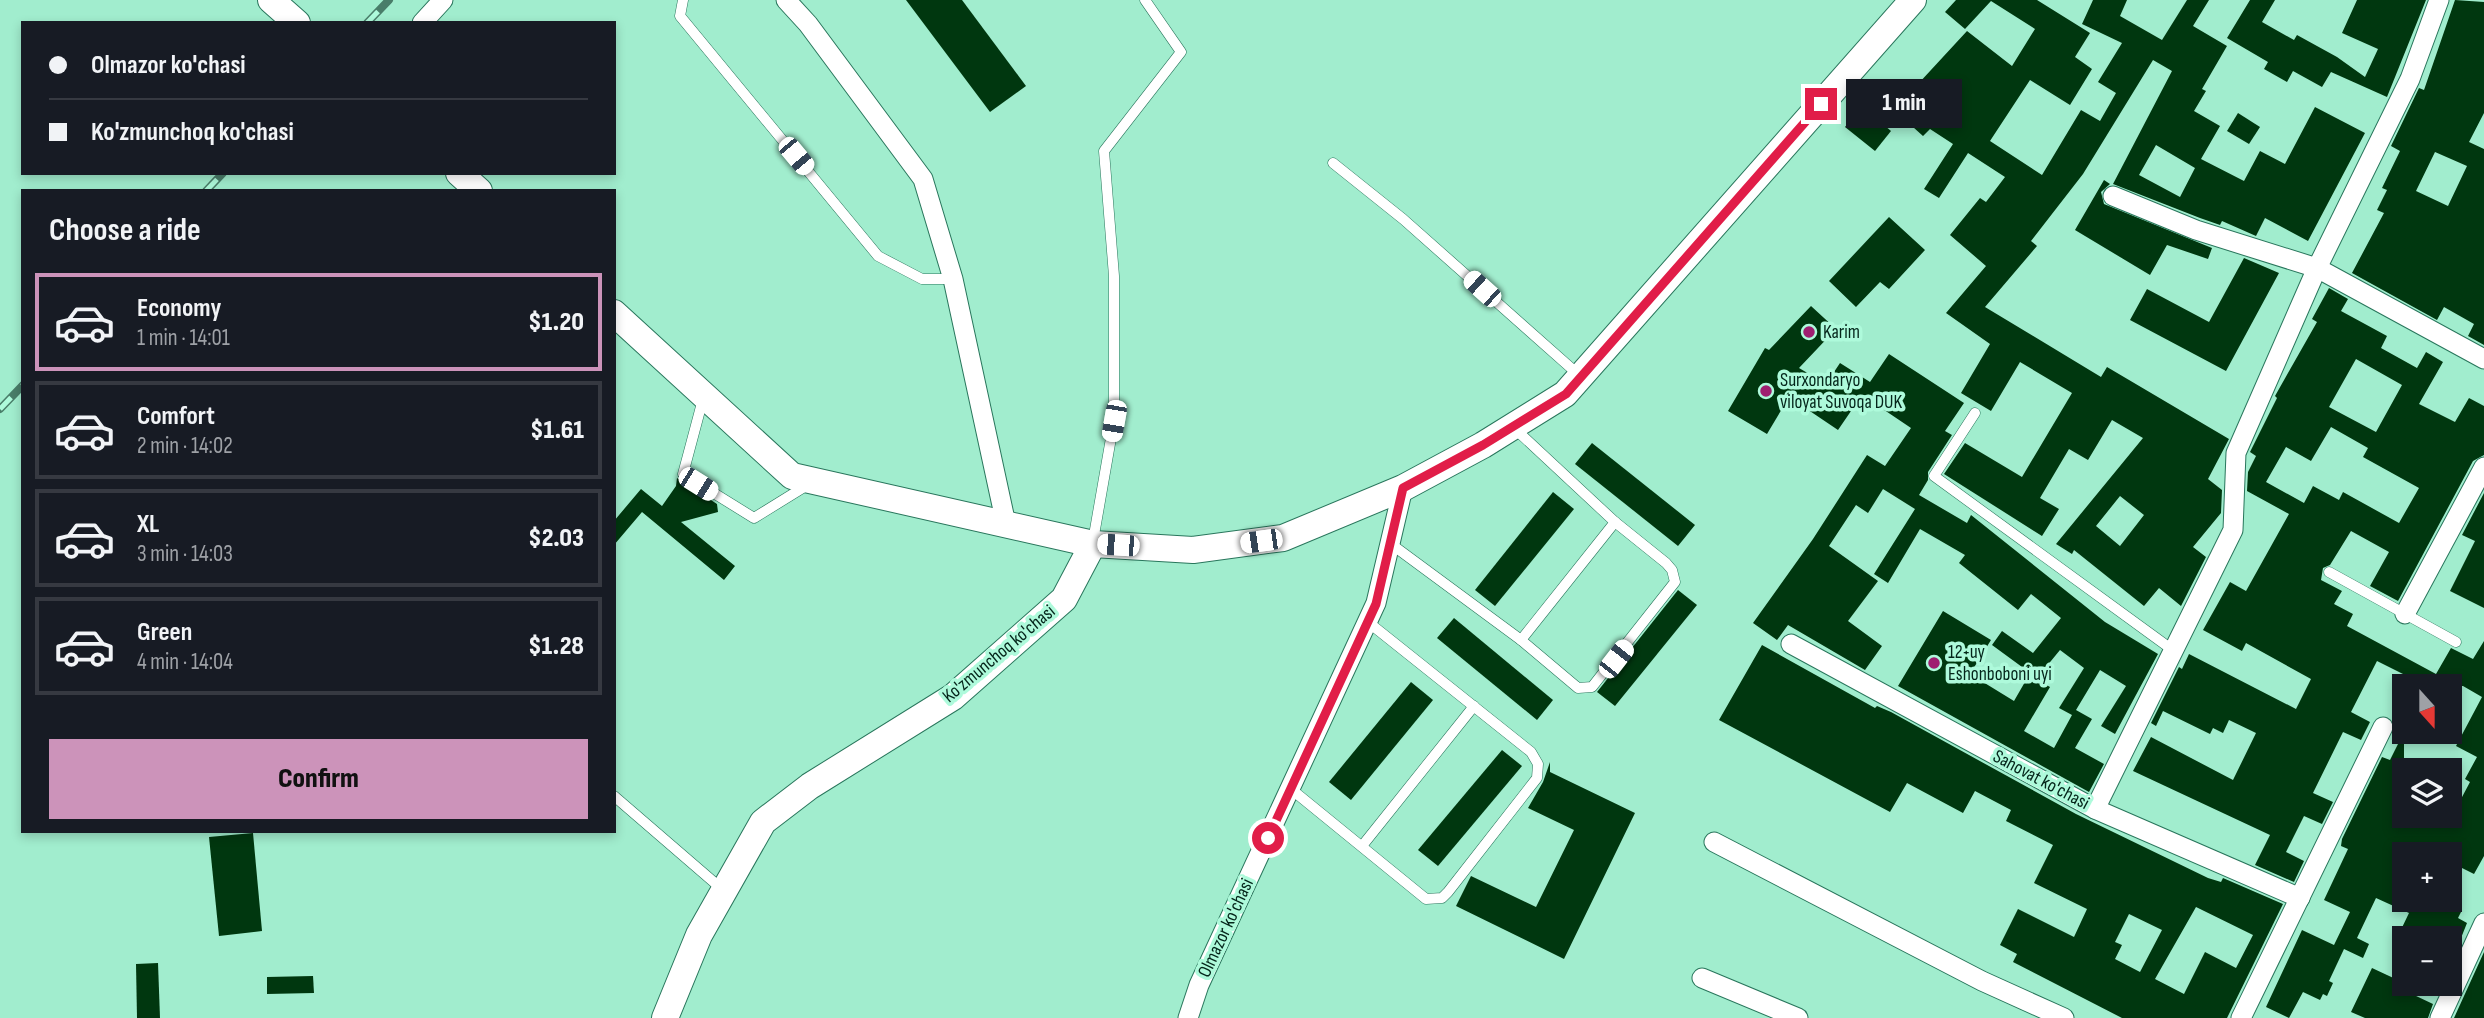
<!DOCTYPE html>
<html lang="en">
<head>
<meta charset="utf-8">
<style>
  :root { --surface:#171b24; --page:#242831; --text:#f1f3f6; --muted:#9ea1a6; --line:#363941; --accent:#cc93ba }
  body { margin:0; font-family:"Sofia Sans Condensed",sans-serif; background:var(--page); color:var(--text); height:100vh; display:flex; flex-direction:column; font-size:26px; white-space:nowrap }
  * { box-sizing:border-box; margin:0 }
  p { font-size:23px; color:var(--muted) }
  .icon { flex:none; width:38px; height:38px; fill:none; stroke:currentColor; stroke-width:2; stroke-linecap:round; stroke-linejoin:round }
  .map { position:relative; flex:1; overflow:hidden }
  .panel { position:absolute; left:21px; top:189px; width:595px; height:644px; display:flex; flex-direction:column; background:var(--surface); border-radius:0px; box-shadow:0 4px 10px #0003 }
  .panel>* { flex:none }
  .banner { position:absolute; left:21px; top:21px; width:595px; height:154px; border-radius:0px; box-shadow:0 4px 10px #0003; display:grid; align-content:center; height:154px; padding:0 28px; background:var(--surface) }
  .needle { width:46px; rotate:159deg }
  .fabs { position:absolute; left:2392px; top:674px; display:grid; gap:14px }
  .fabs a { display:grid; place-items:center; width:70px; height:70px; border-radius:0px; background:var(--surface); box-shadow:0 4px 10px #0003; font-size:35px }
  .end { position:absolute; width:32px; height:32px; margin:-16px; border:9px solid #e11d48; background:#fff; box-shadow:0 0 0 4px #fff }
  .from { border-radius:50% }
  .bubble { position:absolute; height:49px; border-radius:0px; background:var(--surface); box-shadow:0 4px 10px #0003; font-size:23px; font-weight:800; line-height:49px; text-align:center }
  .car { position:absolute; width:21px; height:42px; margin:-21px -10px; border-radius:9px; box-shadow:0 0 5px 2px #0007; background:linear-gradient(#fff 24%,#345 0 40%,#fff 0 76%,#345 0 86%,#fff 0) }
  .banner b { display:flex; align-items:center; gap:24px; height:66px; font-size:26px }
  .banner b+b { border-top:2px solid var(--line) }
  .banner i { width:18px; height:18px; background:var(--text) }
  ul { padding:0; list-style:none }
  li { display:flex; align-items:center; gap:21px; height:98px; margin:0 14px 10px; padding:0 14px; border:4px solid var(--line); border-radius:0px }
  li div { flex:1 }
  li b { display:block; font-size:26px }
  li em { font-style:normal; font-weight:800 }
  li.active { border-color:var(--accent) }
  li>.icon { width:63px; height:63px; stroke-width:1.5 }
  h2 { padding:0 28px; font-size:32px; line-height:84px }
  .button { display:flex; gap:14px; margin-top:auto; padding:14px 28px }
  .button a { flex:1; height:80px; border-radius:0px; background:var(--accent); color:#111; font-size:28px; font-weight:800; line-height:80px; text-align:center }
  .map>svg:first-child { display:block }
  .building { fill:#00370f; fill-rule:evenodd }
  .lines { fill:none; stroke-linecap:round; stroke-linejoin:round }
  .lane-casing { stroke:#29765c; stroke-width:11 }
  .street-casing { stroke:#29765c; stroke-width:21 }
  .secondary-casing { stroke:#29765c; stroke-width:28 }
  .lane { stroke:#fff; stroke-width:10 }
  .street { stroke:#fff; stroke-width:19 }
  .secondary { stroke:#fff; stroke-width:26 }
  .rail-casing { stroke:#497d69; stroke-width:8 }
  .rail { stroke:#aefadb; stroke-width:5; stroke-dasharray:16; stroke-linecap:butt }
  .route { stroke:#e11d48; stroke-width:9 }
  .poi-dot { fill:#9f1e70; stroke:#aefadb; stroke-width:2.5 }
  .labels { text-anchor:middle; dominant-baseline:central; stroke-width:7; stroke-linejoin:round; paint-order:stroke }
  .poi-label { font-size:19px; fill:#04251a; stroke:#aefadb; text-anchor:start }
  .street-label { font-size:19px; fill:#04251a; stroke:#aefadb }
</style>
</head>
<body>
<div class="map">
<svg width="2484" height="1018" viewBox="0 0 2484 1018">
  <rect width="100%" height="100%" fill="#a1edce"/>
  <!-- building -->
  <g class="building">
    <path d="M906,0H962L1026,86L990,112Z"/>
    <path d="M1956,0H2037L2090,33L2075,57L2092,69L2070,105L2030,80L1990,141L2042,175L2081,110L2100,121L2116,93L2098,82L2122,43L2082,24L2093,0H2127L2120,16L2162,40L2187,0H2209L2193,26L2227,46L2202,89L2206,91L2194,111L2220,126L2201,159L2244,181L2260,151L2285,164L2315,107L2365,133L2308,241L2265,218L2256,236L2222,221L2220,225L2200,218L2113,184L2172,71L2153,60L2083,174L2031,241L2037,246L1985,307L2101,377L2107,367L2229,439L2208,479L2222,490L2221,513L2193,547L2206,557L2181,606L2159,588L2144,606L2074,550L2072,554L2056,544L2143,438L2112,420L2088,460L2069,449L2040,498L2059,509L2042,536L1944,474L1965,443L2022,477L2072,393L2020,362L1991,411L1961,393L1990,344L1946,313L1986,266L1950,235L1980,198L1986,202L2005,177L1968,153L1939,198L1924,189L1953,144L1930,129L1923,136L1894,110L1967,31L2012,66L2035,29L1991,1L1965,29L1945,12ZM2156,145L2195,168L2180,197L2139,175ZM2120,496L2144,515L2120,546L2096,526Z"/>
    <path d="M2250,0H2275L2262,22L2294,40L2297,35L2337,57L2365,77L2378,49L2342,33L2357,0H2426L2387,97L2331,72L2322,87L2293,71L2287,82L2264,69L2268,62L2227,38Z"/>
    <path d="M2455,0L2484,2V113L2469,142L2484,149V345L2468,336L2474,324L2444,307L2437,320L2352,273L2384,213L2377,210L2387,190L2382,188L2400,151L2391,146L2419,88L2424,90ZM2435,152L2467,166L2448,206L2416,191Z"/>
    <path d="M1862,106L1891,131L1875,151L1845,127Z"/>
    <path d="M2238,113L2260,127L2249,144L2227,131Z"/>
    <path d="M2104,180L2110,184L2101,192L2104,204L2212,248L2208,259L2167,245L2150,275L2075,230Z"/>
    <path d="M1889,217L1925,250L1889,289L1880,282L1856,307L1829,281Z"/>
    <path d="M2244,258L2279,273L2226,371L2130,320L2147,289L2209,322Z"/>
    <path d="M2329,288L2348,299L2341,311L2387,336L2381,348L2417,368L2426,352L2443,362L2419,404L2455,422L2469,398L2484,406V455L2473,461L2398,601L2370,586L2389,552L2351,531L2330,565L2323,568L2321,580L2342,591L2334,604L2353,614L2347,626L2436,674L2451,648L2473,659L2484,641V856L2474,874L2450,862V854H2404V900H2440L2462,910L2458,918L2467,923L2461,938H2397L2409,913L2376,898L2357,938L2369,944L2363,958L2344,949L2329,981L2333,983L2327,996L2323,994L2320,1000L2303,992L2289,1018L2266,1007L2302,930L2334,945L2350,912L2324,900L2348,849L2341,846L2342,839L2382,757L2390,760L2404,732V816H2452L2470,782L2465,779L2477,757L2456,746L2482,697L2463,686H2407L2411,678L2377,661L2351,712L2370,722L2361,740L2343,732L2313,793L2333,802L2322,824L2304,816L2286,852L2304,861L2294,882L2255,865L2270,835L2133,771L2151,737L2233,780L2256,733L2229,720L2223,733L2213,728L2210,734L2163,711L2156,726L2151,723L2179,667L2182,669L2189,654L2296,709L2311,679L2246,643L2242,651L2203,630L2230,582L2246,591L2289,514L2247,491L2248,472L2256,456L2250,452L2277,398L2275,396L2317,322L2312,319ZM2356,359L2402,385L2376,432L2329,407ZM2331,427L2368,448L2363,457L2419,488L2399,523L2343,492L2339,500L2313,486L2304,503L2266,482L2286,447L2311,461Z"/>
    <path d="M1811,306L1836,329L1799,368L1826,384L1840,363L1870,382L1889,354L1964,403L1945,431L1952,435L1928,472V480L1919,495L1967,523L1971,515L2105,622L2158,654L2115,734L2101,726L2126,686L2100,670L2076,710L2092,719L2075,748L2104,764L2089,792L1898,686L1943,611L1991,640L1970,674L2014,701L2029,675L2050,687L2024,731L2054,748L2072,715L2059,708L2084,668L2060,650L2037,678L1992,645L2002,631L2033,653L2061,618L2031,594L2018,610L1959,563L1965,555L1920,529L1888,583L1874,574L1915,509L1883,489L1868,513L1856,505L1829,546L1878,581L1848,621L1882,646L1865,670L1788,625L1777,640L1753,623L1813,539L1867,455L1885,466L1911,428L1862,395L1838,430L1789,397L1767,434L1728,411L1765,348L1769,350Z"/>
    <path d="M1592,443L1695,525L1678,546L1575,464Z"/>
    <path d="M677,478L717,504L718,512L681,522L735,566L724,580L642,512L614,545V521L641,489L662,506L676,486Z"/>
    <path d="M1553,492L1574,509L1495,606L1475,590Z"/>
    <path d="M2484,493V608L2450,591L2475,541L2462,535Z"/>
    <path d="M1678,590L1697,605L1615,706L1597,692Z"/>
    <path d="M1454,618L1553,700L1537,720L1437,638Z"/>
    <path d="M1762,645L1875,708L1877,706L1891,712L2076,814L2208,878L2221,882L2223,878L2283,904L2227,1018H2122L2013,962L2017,954L2000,945L2018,909L2074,937L2087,909L2034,883L2053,845L2006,821L2011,810L1975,791L1963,813L1907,783L1890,812L1719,720ZM2196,907L2253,935L2236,968L2205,952L2184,994L2155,979ZM2129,914L2162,930L2140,972L2115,959L2122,945L2115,942Z"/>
    <path d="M1411,682L1433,700L1351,800L1329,782Z"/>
    <path d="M1502,750L1522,766L1438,866L1418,850Z"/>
    <path d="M1550,762V772L1635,813L1564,959L1456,906L1471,876L1536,907L1574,830L1528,808L1543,782Z"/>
    <path d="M253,833L262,931L219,936L209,837Z"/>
    <path d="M2484,952V1018H2454Z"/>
    <path d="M158,963L160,1018H137L136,964Z"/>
    <path d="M2372,968L2417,989L2414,995L2433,1004L2428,1018H2365L2351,1012Z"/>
    <path d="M313,976L314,993L267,994V977Z"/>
  </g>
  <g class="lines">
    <defs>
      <g id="lane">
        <path d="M683,0L680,16L878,256L922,279H953"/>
        <path d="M1333,163L1403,219L1580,376"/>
        <path d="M703,399L683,474L754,518L809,484"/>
        <path d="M1975,413L1934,476L2174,651"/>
        <path d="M1093,541L1114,421V276L1104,151L1181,52L1145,0"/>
        <path d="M1391,544L1521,640L1578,688L1592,687L1675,582L1672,570L1666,563L1615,522L1513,427"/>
        <path d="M2329,572L2456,642"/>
        <path d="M1521,640L1615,522"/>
        <path d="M1291,789L1426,899L1442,898L1448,892L1537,778L1538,764L1531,752L1368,622"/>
        <path d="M614,796L723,890"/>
        <path d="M1362,846L1474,706"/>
      </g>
      <g id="street">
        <path d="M786,0L808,24L923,179L953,279L1006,524"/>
        <path d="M422,23L443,0"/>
        <path d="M2113,196L2196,230L2317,268L2484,359"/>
        <path d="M2405,614L2484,467"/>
        <path d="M1791,644L2095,809L2300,898"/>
        <path d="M2095,809L2233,530L2236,453L2317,268L2410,79L2439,0"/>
        <path d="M1714,842L1982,981L2064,1018"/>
        <path d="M1702,978L1798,1018"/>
        <path d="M1188,1018L1199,985L1376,603L1403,488"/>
        <path d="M2241,1018L2383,727"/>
        <path d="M2440,1018L2484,923"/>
      </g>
      <g id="secondary">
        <path d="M271,0L297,23"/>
        <path d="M459,173L479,191"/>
        <path d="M614,313L792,476L1093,544L1193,550L1283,538L1403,488L1483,445L1565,394L1913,0"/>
        <path d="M665,1018L699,935L763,822L810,786L953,697L1064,599L1093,544"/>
      </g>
    </defs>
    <!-- lane casing -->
    <use href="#lane" class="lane-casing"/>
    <!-- street casing -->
    <use href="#street" class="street-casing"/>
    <!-- secondary casing -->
    <use href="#secondary" class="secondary-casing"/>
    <!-- lane -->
    <use href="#lane" class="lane"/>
    <!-- street -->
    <use href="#street" class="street"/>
    <!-- secondary -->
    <use href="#secondary" class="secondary"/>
    <defs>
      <g id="rail">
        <path d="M367,23L389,0"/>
        <path d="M206,191L223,173"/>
        <path d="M0,409L23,385"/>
      </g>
    </defs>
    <!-- rail casing -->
    <use href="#rail" class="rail-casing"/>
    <!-- rail -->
    <use href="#rail" class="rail"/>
  </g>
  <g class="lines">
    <!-- route -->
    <path class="route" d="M1268,838L1376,604L1403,488L1483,445L1566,394L1821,104"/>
  </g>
  <!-- markers -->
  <g class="poi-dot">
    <circle cx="1809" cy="332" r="7"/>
    <circle cx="1766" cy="391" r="7"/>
    <circle cx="1934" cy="663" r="7"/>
  </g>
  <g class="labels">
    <!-- poi labels -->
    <g class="poi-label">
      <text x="1823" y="332">Karim</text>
      <text x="1780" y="380">Surxondaryo<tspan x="1780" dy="22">viloyat Suvoqa DUK</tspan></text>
      <text x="1948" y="652">12-uy<tspan x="1948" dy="22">Eshonboboni uyi</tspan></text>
    </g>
    <!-- street labels -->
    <g class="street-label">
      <text transform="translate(999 654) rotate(-40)">Ko'zmunchoq ko'chasi</text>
      <text transform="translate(2041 780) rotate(28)">Sahovat ko'chasi</text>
      <text transform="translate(1226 928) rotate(-65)">Olmazor ko'chasi</text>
    </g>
  </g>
</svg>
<div class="fabs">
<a><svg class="needle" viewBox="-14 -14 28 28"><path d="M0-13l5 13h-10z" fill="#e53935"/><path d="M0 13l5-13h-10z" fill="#9ea1a6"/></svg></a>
<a><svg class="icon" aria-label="layers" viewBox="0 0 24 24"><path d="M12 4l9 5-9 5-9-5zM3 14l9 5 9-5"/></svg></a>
<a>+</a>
<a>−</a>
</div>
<i class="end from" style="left:1268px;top:838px"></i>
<i class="end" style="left:1821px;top:104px"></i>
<div class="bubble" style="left:1846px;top:79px;width:116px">1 min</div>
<i class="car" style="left:796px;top:156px;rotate:140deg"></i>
<i class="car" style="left:1482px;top:289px;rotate:312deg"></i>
<i class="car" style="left:1114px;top:421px;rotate:190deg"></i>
<i class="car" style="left:698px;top:484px;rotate:122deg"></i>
<i class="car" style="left:1261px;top:541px;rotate:262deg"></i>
<i class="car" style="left:1118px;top:545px;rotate:274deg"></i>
<i class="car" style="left:1616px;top:659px;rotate:38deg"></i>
<div class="banner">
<b><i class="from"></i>Olmazor ko'chasi</b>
<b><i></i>Ko'zmunchoq ko'chasi</b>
</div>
<section class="panel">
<h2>Choose a ride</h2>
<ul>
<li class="active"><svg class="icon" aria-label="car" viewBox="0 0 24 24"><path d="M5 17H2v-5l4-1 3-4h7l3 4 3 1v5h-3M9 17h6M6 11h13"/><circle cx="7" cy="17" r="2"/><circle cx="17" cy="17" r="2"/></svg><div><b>Economy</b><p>1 min · 14:01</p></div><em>$1.20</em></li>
<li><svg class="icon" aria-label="car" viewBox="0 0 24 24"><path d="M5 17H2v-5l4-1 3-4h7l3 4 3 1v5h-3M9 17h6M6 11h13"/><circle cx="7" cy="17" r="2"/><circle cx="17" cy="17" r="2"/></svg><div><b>Comfort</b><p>2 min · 14:02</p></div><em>$1.61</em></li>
<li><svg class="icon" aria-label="car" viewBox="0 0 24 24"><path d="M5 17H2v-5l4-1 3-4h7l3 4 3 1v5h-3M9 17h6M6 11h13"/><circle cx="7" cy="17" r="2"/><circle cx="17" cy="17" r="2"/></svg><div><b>XL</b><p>3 min · 14:03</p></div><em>$2.03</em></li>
<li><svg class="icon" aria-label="car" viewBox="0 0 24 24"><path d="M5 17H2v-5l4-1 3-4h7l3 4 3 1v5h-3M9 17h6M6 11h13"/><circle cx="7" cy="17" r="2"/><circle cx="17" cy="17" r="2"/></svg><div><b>Green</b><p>4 min · 14:04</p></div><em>$1.28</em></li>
</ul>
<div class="button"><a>Confirm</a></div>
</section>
</div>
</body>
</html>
